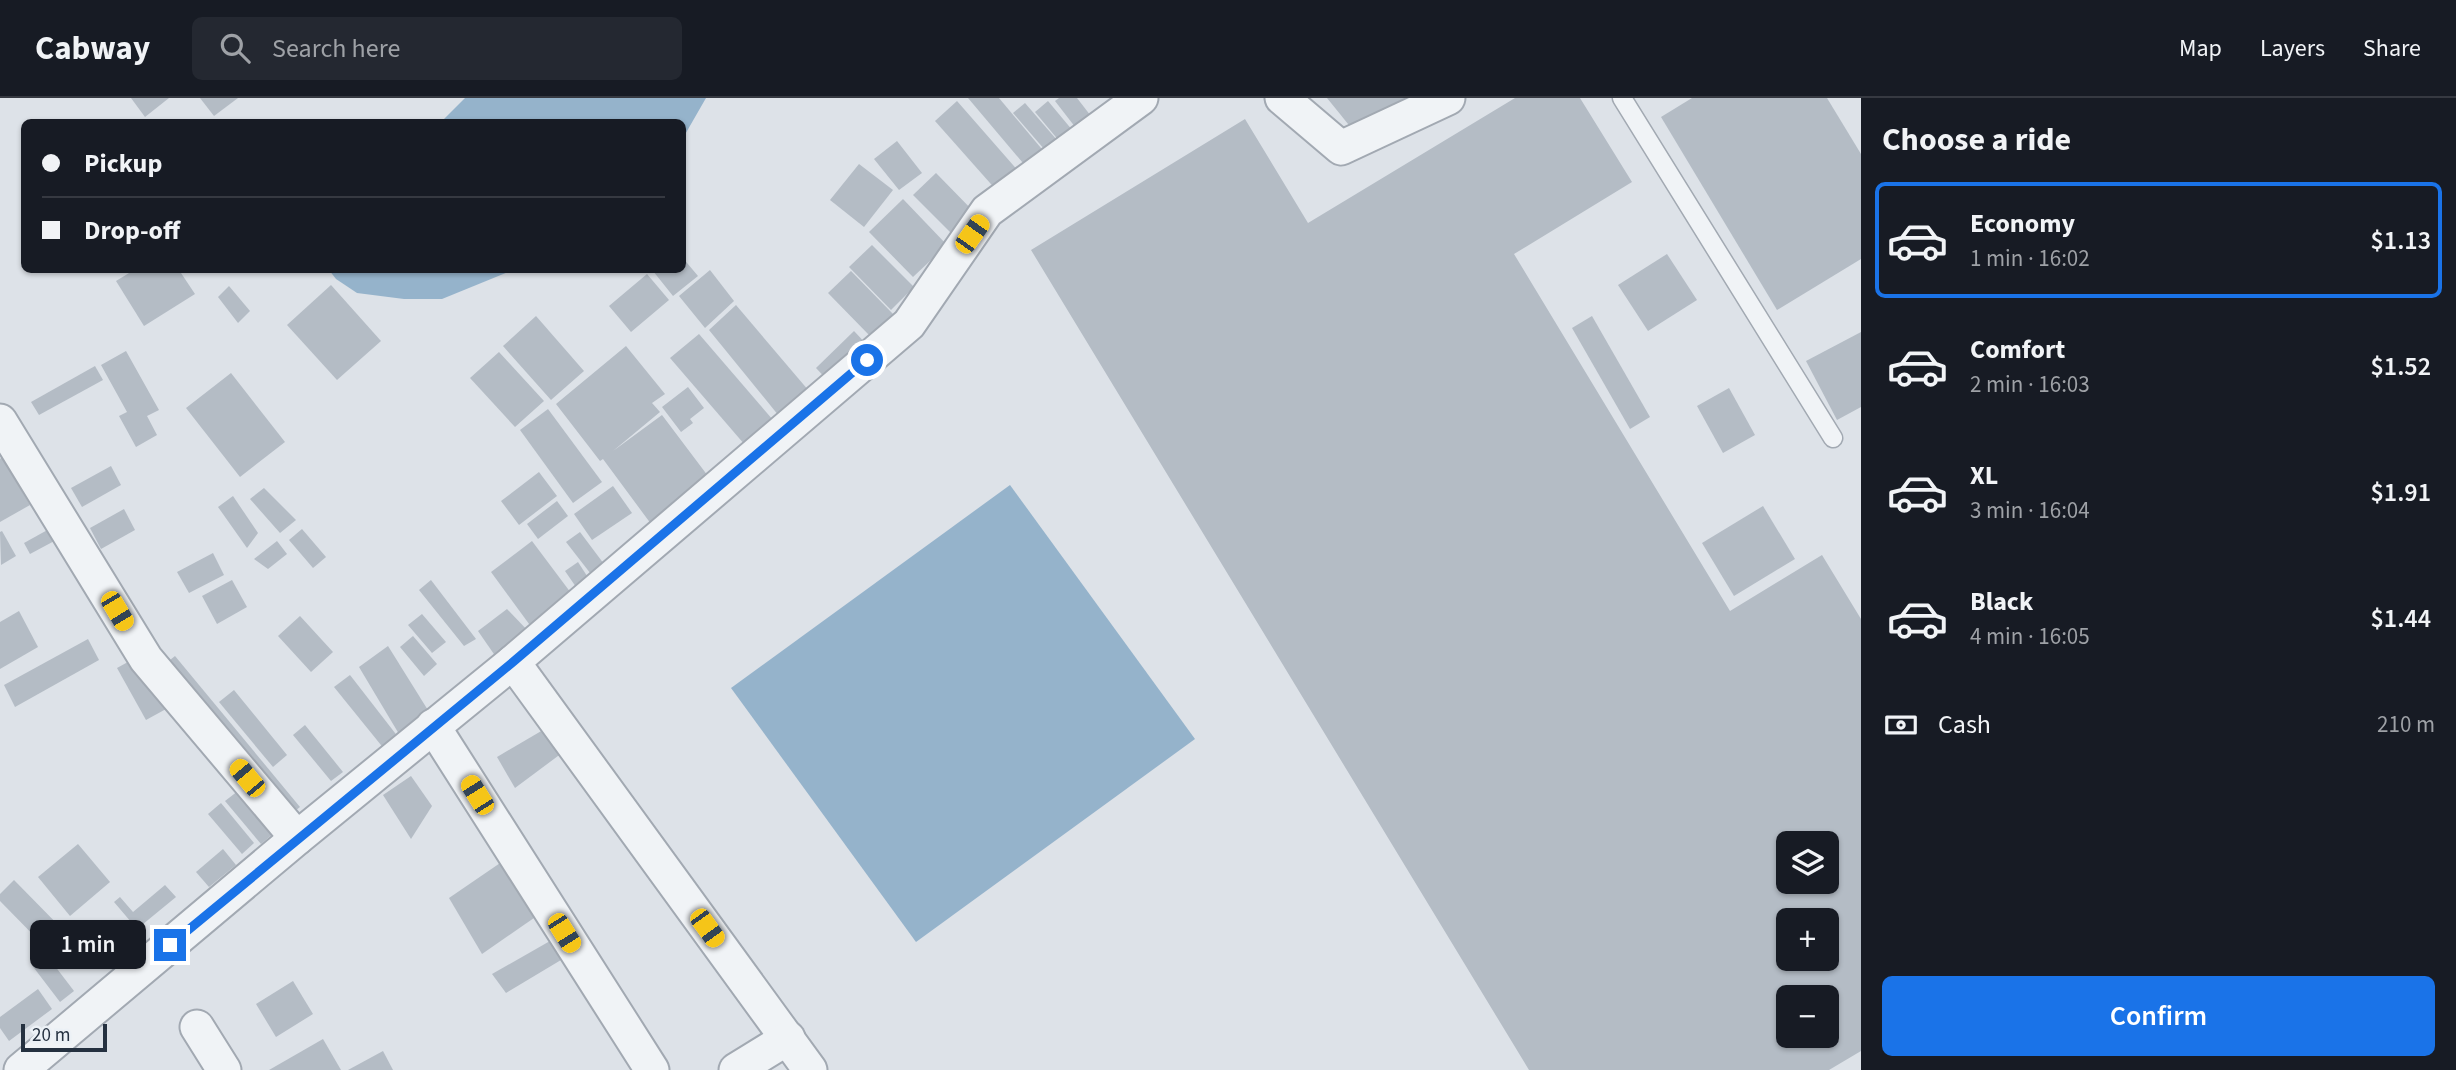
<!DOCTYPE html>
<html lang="en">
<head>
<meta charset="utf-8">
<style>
  :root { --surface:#171b24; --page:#242831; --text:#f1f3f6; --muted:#9ea1a6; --line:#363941; --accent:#1a73e8 }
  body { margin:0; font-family:"Source Sans 3",sans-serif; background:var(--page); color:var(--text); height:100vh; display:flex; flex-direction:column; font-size:26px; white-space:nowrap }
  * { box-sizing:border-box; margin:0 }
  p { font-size:23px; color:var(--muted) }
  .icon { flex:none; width:38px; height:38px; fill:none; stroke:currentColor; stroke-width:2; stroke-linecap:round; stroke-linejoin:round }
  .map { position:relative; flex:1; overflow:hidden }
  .drawer { display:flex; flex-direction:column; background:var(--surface); width:595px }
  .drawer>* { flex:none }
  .hud { position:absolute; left:21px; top:21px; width:665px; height:154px; border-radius:10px; box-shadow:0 2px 5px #0004; display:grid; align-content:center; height:154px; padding:0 21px; background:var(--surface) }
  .buttons { position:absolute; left:1776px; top:733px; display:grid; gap:14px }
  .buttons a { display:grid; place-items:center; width:63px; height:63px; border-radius:10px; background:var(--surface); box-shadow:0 2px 5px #0004; font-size:35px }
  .scale { position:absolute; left:21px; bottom:18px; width:86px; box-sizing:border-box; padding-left:7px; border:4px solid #253140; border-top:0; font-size:19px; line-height:24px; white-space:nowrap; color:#253140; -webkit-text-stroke:5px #ecf1f6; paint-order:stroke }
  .end { position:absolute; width:32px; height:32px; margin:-16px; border:9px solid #1a73e8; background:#fff; box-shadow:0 0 0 4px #fff }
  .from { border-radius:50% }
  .bubble { position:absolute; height:49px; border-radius:10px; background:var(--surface); box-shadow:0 2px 5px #0004; font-size:23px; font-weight:600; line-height:49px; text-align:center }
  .car { position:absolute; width:21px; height:42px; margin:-21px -10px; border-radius:9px; box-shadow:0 0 5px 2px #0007; background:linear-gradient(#f5c518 24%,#345 0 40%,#f5c518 0 76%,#345 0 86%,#f5c518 0) }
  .hud b { display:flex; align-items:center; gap:24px; height:66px; font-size:26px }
  .hud b+b { border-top:2px solid var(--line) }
  .hud i { width:18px; height:18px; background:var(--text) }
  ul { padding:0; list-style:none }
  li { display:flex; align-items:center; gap:21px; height:116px; margin:0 14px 10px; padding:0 7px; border:4px solid transparent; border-radius:10px }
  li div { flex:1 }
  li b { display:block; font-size:26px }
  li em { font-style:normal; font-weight:600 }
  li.current { border-color:var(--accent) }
  li>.icon { width:63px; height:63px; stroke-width:1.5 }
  h2 { padding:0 21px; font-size:32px; line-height:84px }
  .pay { display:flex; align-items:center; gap:18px; height:77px; padding:0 21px; font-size:26px }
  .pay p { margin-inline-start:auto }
  .button { display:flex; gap:14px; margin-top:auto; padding:14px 21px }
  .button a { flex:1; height:80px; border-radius:10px; background:var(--accent); color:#fff; font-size:28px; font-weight:600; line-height:80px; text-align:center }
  header { display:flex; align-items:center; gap:42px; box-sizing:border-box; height:98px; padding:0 35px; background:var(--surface); border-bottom:2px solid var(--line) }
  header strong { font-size:33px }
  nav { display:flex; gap:38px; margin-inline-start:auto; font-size:24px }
  .search { width:490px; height:63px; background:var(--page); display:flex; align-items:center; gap:18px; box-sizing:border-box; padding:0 24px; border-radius:10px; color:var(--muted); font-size:26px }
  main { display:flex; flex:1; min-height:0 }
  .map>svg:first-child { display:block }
  .water { fill:#95b3cb }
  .building { fill:#b4bcc5; fill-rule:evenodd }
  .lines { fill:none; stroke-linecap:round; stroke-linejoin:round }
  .lane-casing { stroke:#a2a9b2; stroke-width:21 }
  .street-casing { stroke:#a2a9b2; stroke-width:37 }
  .lane { stroke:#f0f3f6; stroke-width:18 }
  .street { stroke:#f0f3f6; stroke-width:33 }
  .route { stroke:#1a73e8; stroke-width:9 }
</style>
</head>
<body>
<header>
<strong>Cabway</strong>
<div class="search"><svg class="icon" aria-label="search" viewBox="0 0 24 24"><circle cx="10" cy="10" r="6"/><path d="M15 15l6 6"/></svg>Search here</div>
<nav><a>Map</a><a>Layers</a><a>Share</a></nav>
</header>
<main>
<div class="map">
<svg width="1861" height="972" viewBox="0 0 1861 972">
  <rect width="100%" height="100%" fill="#dde2e8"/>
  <!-- water -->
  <g class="water">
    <path d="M465,0H706L683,40L682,24H441Z"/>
    <path d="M329,172H513L442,201H404L357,195L336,181Z"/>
    <path d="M1010,387L1195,641L916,844L731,590Z"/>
  </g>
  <!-- building -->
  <g class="building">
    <path d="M131,0H169L145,19Z"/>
    <path d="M200,0H238L214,18Z"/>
    <path d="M968,0H999L1046,56L1028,71Z"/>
    <path d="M1059,0H1077L1094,22L1079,34L1055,3Z"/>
    <path d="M1327,0H1406L1408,4L1357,37Z"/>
    <path d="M1515,0H1580L1632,84L1514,156L1730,513L1822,457L1861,521V953L1829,972H1529L1031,152L1245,21L1308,125ZM1788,746H1827V784H1788ZM1788,822H1827V861H1788ZM1788,900H1827V938H1788Z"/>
    <path d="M1692,0H1827L1861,56V161L1777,212L1661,19Z"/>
    <path d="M957,3L1020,75L998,94L935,23Z"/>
    <path d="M1048,3L1078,39L1065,50L1035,14Z"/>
    <path d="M1025,5L1063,49L1051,59L1013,15Z"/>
    <path d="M897,43L922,75L899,92L874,61Z"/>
    <path d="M859,66L893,92L864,129L830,102Z"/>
    <path d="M936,75L978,118L956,140L913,97Z"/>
    <path d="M903,101L947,147L913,179L869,134Z"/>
    <path d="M872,147L914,189L891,212L849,169Z"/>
    <path d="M1667,156L1697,202L1648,233L1618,187Z"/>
    <path d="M682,159L698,178L673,198L653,173L682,172Z"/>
    <path d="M134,172H179L195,196L144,228L116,183Z"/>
    <path d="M710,172L734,203L705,230L679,198Z"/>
    <path d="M851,173L893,216L870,238L828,195Z"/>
    <path d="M647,176L669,202L631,234L609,208Z"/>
    <path d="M331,187L381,243L337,282L287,227Z"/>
    <path d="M229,188L250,213L238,225L218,199Z"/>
    <path d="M736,207L809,293L779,318L709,232Z"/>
    <path d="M536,218L584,273L551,302L503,248Z"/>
    <path d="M1592,218L1650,319L1630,331L1572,230Z"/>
    <path d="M854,233L868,248L830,285L816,270Z"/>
    <path d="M1861,234V309L1837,322L1806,263Z"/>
    <path d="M699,236L773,322L745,347L670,260Z"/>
    <path d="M626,248L665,296L652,305L660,314L613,353L662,317L714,386L654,430L603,361L600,363L556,306Z"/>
    <path d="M126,253L159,312L147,318L157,337L136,349L119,318L127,314L101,267Z"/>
    <path d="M499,254L544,303L515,329L470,280Z"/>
    <path d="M95,268L103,282L39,317L31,304Z"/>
    <path d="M231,275L285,344L240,379L186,310Z"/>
    <path d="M688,289L704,310L690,321L693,325L681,334L662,309Z"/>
    <path d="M1729,290L1755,337L1723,355L1697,308Z"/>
    <path d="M548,311L602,384L573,405L520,332Z"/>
    <path d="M2,359L30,407L0,424V361Z"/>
    <path d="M111,368L121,387L82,409L71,390Z"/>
    <path d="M539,374L557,398L519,427L501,403Z"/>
    <path d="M613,388L632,415L592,442L574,416Z"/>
    <path d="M264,390L296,422L280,435L250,401Z"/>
    <path d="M233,398L258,435L247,450L218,409Z"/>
    <path d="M557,403L568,418L538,441L527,426Z"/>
    <path d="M1763,408L1795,461L1734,498L1702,445Z"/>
    <path d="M124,411L135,432L101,451L90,430Z"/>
    <path d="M51,430L58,441L30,456L24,445Z"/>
    <path d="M302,431L326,459L313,470L289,442Z"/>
    <path d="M2,433L16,458L1,467L0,434Z"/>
    <path d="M580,434L607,470L594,480L566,444Z"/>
    <path d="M277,443L287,456L268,471L254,461Z"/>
    <path d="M532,443L574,499L532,530L491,474Z"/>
    <path d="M213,455L224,477L189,495L177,474Z"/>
    <path d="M578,464L589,481L576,489L565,473Z"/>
    <path d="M232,482L247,509L217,526L202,498Z"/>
    <path d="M431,482L476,541L464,548L419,492Z"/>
    <path d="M507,511L531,536L498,562L478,533Z"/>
    <path d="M19,513L38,549L0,571V524Z"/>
    <path d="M422,516L446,544L432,555L408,527Z"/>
    <path d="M300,518L333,554L311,574L278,538Z"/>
    <path d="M413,538L437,566L424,578L400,549Z"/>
    <path d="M88,541L99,562L15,609L4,587Z"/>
    <path d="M388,548L431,617L399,636L359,569Z"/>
    <path d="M175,558L300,709L285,721L160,570Z"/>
    <path d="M137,559L166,611L146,622L117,570Z"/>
    <path d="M350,577L402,644L385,652L334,589Z"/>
    <path d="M234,592L287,657L273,669L219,604Z"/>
    <path d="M305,627L343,674L331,683L293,637Z"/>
    <path d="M543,632L566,652L515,690L497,659Z"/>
    <path d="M411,678L432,708L411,741L383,697Z"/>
    <path d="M247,686L282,728L261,746L225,703Z"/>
    <path d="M221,705L254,745L242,756L208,716Z"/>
    <path d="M78,746L110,784L70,818L38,779Z"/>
    <path d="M223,751L236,767L209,789L196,774Z"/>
    <path d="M506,761L544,813L482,856L449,800Z"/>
    <path d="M14,782L69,838L51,855L0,803V796Z"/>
    <path d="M165,787L176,799L137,831L114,804L120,799L133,814Z"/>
    <path d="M557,839L571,856L506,895L492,876Z"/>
    <path d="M45,855L74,893L60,904L31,866Z"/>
    <path d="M293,883L313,916L276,939L256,906Z"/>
    <path d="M38,891L52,911L9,943L0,930V919Z"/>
    <path d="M323,941L341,972H269Z"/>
    <path d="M383,953L393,972H348Z"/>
  </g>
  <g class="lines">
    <defs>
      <path id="lane" d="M1622,0L1833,340"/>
      <g id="street">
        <path d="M1282,0L1341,50L1448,0"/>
        <path d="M0,323L146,561L297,740"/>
        <path d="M513,564L810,972"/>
        <path d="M433,628L652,972"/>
        <path d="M197,929L224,972"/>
        <path d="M21,972L297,740L513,564L909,226L987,113L1141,0"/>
        <path d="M736,972L788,940"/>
      </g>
    </defs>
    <!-- lane casing -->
    <use href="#lane" class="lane-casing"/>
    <!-- street casing -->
    <use href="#street" class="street-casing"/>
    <!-- lane -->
    <use href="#lane" class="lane"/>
    <!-- street -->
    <use href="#street" class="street"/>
  </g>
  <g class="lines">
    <!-- route -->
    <path class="route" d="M170,847L513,564L867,262"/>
  </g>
</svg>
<div class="buttons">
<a><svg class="icon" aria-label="layers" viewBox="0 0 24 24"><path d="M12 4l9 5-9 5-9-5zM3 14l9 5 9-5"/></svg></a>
<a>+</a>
<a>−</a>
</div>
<div class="scale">20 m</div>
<i class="end from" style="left:867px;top:262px"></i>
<i class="end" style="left:170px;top:847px"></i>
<div class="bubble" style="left:30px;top:822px;width:116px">1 min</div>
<i class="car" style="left:972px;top:136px;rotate:35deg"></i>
<i class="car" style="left:117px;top:513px;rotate:149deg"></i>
<i class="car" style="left:247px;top:680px;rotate:320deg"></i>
<i class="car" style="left:477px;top:697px;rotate:328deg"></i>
<i class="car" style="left:707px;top:830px;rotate:144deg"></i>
<i class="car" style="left:564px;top:835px;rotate:148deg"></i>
<div class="hud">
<b><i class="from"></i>Pickup</b>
<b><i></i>Drop-off</b>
</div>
</div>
<section class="drawer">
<h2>Choose a ride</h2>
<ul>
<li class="current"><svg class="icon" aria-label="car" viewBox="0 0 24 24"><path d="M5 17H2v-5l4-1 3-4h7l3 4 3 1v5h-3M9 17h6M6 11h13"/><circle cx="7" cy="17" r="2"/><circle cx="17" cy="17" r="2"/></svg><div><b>Economy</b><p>1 min · 16:02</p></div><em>$1.13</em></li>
<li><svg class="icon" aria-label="car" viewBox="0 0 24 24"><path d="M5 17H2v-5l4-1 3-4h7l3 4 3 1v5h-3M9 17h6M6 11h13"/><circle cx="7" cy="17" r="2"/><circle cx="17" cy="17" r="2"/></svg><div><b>Comfort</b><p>2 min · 16:03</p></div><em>$1.52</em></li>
<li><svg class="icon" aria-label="car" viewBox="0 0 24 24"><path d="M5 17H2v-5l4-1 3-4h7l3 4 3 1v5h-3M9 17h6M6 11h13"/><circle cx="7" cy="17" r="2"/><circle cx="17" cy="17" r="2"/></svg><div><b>XL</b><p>3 min · 16:04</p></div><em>$1.91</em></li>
<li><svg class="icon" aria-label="car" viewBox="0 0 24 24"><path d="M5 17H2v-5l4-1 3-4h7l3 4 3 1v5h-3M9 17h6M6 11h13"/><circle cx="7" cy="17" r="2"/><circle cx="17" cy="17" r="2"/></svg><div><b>Black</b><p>4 min · 16:05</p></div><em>$1.44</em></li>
</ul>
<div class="pay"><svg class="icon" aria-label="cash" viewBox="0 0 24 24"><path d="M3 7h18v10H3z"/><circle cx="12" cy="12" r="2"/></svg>Cash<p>210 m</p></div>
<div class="button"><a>Confirm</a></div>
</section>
</main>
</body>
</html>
